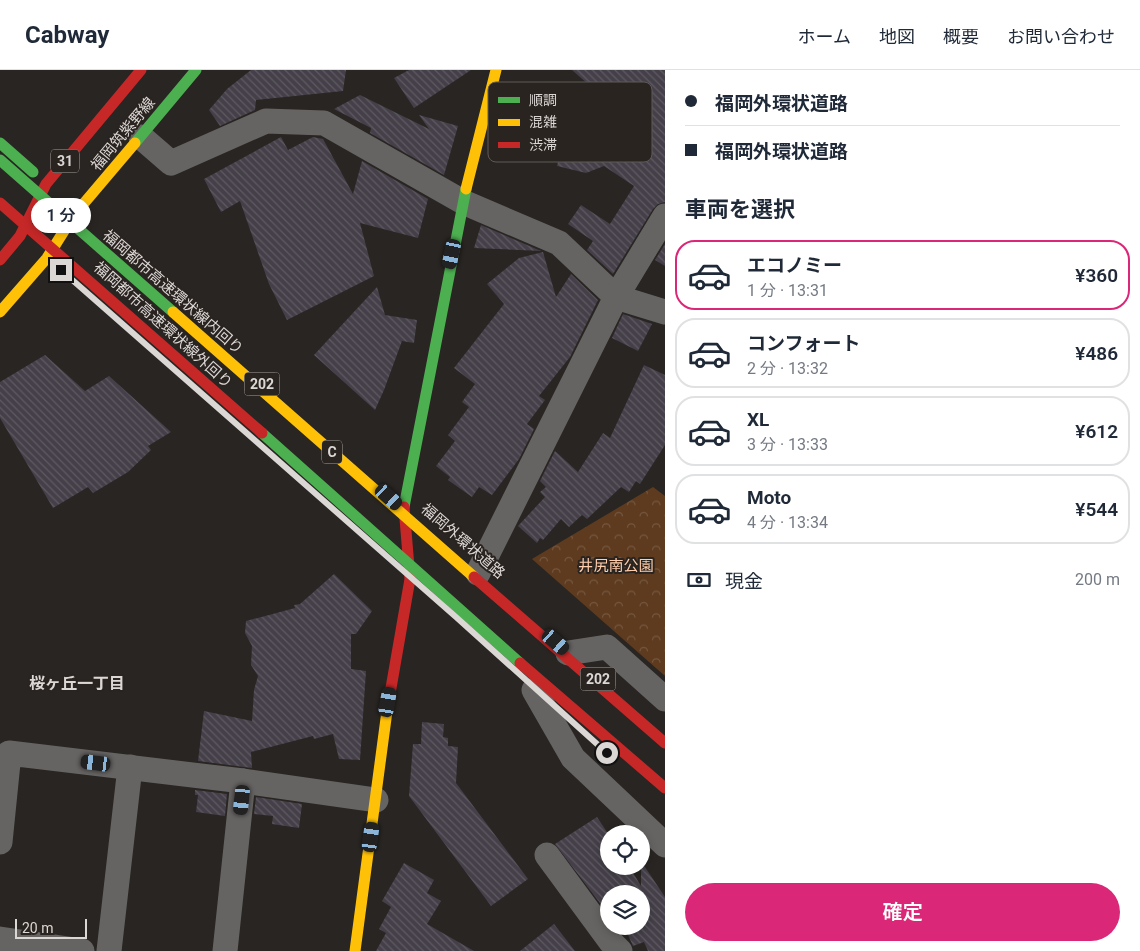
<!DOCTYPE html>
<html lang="ja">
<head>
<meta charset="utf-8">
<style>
  :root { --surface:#fff; --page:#f2f2f3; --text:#1f2937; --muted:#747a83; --line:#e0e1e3; --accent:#db2777 }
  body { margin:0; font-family:Roboto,"Noto Sans JP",sans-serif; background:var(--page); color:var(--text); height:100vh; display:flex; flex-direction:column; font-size:19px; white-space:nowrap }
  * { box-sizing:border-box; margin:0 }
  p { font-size:16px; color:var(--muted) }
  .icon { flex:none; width:28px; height:28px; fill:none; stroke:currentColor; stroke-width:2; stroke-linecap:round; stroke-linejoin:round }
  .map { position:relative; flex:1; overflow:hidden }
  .sheet { display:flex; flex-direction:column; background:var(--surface); width:475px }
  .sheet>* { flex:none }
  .guide { display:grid; align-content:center; height:110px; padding:0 20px; background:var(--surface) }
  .tools { position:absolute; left:600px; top:755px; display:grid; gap:10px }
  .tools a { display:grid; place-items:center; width:50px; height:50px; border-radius:50%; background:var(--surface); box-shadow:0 2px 8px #0003; font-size:25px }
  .scale { position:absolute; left:15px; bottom:12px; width:72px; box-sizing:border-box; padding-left:5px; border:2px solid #dbd7d5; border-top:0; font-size:14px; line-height:18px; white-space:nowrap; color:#dbd7d5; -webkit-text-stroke:4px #2a2420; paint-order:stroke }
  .end { position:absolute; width:22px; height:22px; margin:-11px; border:6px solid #dbd7d5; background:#111; box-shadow:0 0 0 2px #111 }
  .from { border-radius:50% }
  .bubble { position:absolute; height:35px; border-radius:18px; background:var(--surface); box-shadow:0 2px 8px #0003; font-size:16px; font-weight:600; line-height:35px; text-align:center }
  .car { position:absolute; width:15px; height:30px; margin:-15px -8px; border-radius:6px; box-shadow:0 0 4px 1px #0007; background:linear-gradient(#222 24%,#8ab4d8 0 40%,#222 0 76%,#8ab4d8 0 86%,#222 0) }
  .guide b { display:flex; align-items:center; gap:18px; height:48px; font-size:19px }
  .guide b+b { border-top:1px solid var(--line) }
  .guide i { width:12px; height:12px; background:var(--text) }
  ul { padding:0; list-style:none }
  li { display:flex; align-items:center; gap:15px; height:70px; margin:0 10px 8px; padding:0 10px; border:2px solid var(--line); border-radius:20px }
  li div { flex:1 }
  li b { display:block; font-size:19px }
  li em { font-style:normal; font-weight:600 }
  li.active { border-color:var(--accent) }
  li>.icon { width:45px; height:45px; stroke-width:1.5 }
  h2 { padding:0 20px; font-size:22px; line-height:60px }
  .pay { display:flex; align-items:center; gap:12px; height:55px; padding:0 20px; font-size:19px }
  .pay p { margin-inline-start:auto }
  .primary-button { display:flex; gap:10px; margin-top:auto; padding:10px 20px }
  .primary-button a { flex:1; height:58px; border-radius:30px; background:var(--accent); color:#fff; font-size:20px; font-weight:600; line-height:58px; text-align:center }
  header { display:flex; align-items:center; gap:30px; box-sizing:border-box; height:70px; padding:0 25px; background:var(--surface); border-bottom:1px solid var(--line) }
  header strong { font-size:24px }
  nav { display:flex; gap:28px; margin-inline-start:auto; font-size:18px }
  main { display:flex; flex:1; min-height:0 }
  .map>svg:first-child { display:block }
  .park { fill:url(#park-crowns) }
  .building { fill:url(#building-back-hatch) }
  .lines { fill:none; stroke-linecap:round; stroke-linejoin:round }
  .street { stroke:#666463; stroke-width:25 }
  .fast { stroke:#4caf50; stroke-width:11 }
  .slow { stroke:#ffc107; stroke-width:11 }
  .jam { stroke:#c62828; stroke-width:11 }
  .fast-bridge { stroke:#4caf50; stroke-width:11 }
  .slow-bridge { stroke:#ffc107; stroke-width:11 }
  .jam-bridge { stroke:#c62828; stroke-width:11 }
  .route { stroke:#dbd7d5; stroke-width:6 }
  .labels { text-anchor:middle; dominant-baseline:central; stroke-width:4; stroke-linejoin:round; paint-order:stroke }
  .shield { fill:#2a2420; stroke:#a6a19f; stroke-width:1 }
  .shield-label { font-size:14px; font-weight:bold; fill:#dbd7d5 }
  .street-label { font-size:15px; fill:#dbd7d5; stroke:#2a2420 }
  .park-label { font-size:15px; fill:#ffceac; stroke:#2a2420 }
  .neighbourhood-label { font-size:16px; font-weight:bold; fill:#dbd7d5; stroke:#2a2420 }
  .key { fill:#2a2420; stroke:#5f5a56; stroke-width:1 }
  .key-label { font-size:14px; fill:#dbd7d5 }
</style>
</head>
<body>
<header>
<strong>Cabway</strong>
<nav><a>ホーム</a><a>地図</a><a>概要</a><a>お問い合わせ</a></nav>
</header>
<main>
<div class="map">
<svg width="665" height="881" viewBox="0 0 665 881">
  <defs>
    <pattern id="park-crowns" width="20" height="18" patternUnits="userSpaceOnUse" patternTransform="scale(1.25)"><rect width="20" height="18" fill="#5e3b1f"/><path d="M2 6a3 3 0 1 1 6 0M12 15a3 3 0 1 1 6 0" fill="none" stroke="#74573f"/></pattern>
    <pattern id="building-back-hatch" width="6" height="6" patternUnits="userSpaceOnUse" patternTransform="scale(1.25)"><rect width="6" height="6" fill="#443f48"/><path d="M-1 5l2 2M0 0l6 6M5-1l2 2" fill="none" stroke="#5e5a62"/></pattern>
  </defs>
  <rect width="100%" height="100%" fill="#282522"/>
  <!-- park -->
  <path class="park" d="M653,417L665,426V606L532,489Z"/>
  <!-- building -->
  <g class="building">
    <path d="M251,0H346L343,21L256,30L255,40L220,56L209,40L227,19Z"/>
    <path d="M409,0H471L414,38L394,8Z"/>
    <path d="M572,0H665V132L658,134L653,139L613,204L587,180L593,171L568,154L581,135L610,154L634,116L604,96L586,103L557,96L568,46L572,47L574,39L630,51Z"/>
    <path d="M360,25L429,59L419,45L458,56L444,105L370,63L371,58L334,39Z"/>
    <path d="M281,67L288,80L313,67L323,69L353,124L362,91L428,129L418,168L360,153L374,206L287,250L269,214L240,131L221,142L204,109Z"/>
    <path d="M481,155L541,181L474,178Z"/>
    <path d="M665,174V196L655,190Z"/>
    <path d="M543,182L556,227L571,204L598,230L570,287L539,326L545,330L527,354L534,359L519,389L492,425L479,417L472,427L448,410L450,407L436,396L455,371L448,365L469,337L462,332L475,314L454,298L504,234L487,214L519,188Z"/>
    <path d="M377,217L385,245L417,250L414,273L402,271L384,320L375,340L314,285Z"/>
    <path d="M623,244L652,254L638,281L612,268Z"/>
    <path d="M45,285L85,321L109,306L171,362L148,376L151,380L128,402L93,423L88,417L53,438L0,348V312Z"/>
    <path d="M644,295L665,305V375L640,414L636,411L629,422L621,417L587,449L582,445L569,457L561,449L543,470L540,468L537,473L518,456L545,427L540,422L546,417L540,411L555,381L578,402L603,363L610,368Z"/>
    <path d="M334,504L372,541L356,564H351V599L366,601L360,690L339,689L333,664L314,669L313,666L251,682L252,698L198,691L204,641L252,651L254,620L258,606L251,595L252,576L245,563L246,551L295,538L294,535L300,534Z"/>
    <path d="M422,652L444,654L443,667L448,668V676L458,677L456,713L528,809L491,836L409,726L413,674H421Z"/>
    <path d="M195,720L227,724L225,746L196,742L198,725H195Z"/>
    <path d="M256,727L302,734L299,758L272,754L273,746L254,744Z"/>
    <path d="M597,747L609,765V796H629L641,816V791L665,827V881H648L644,872L633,876L624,856H641V824H609V845L555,774Z"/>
    <path d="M404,793L434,810L427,823L441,831L427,854L474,881H376L386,863L379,859L391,837L382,831Z"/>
    <path d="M554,854L575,881H520Z"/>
  </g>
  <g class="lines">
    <!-- street -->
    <g class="street">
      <path d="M141,67L171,93L266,51L324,53L463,132L559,173L616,227L665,242"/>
      <path d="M478,503L616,227L665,146"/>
      <path d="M568,583L607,577L665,629"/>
      <path d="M534,620L573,688L665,775"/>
      <path d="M0,772L9,683L243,711L376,730"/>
      <path d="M547,785L611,872L620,881"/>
      <path d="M0,869L82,881"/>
      <path d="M109,881L130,697"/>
      <path d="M225,881L243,711"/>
    </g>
    <!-- fast -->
    <g class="fast">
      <path d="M0,73L33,102"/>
      <path d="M135,73L196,0"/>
      <path d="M404,437L466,119"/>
    </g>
    <!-- slow -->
    <g class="slow">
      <path d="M466,119L496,0"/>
      <path d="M0,242L47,188L74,145L135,73"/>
      <path d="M355,881L387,641"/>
    </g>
    <!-- jam -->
    <g class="jam">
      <path d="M0,190L20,166L46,114L141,0"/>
      <path d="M387,641L410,509L404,437"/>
    </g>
    <!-- fast-bridge -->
    <g class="fast-bridge">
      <path d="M0,90L173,242"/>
      <path d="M262,363L520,593"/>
    </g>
    <!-- slow-bridge -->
    <path class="slow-bridge" d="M173,242L474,507"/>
    <!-- jam-bridge -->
    <g class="jam-bridge">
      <path d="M0,133L262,363"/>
      <path d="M474,507L665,673"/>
      <path d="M520,593L665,718"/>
    </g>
  </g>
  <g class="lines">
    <!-- route -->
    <path class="route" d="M61,200L456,547L607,683"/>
  </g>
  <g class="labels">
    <!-- shield labels -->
    <g class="shield">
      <rect x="51" y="79.5" width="28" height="23" rx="4"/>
      <rect x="244.5" y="302.5" width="35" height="23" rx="4"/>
      <rect x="322" y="370.5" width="20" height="23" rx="4"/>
      <rect x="580.5" y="597.5" width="35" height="23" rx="4"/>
    </g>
    <g class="shield-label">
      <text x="65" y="91">31</text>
      <text x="262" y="314">202</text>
      <text x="332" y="382">C</text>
      <text x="598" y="609">202</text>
    </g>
    <!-- street labels -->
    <g class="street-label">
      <text transform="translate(123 64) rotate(-50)">福岡筑紫野線</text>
      <text transform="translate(173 222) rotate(41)">福岡都市高速環状線内回り</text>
      <text transform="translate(163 255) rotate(42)">福岡都市高速環状線外回り</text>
      <text transform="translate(463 471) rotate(41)">福岡外環状道路</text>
    </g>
    <!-- park labels -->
    <g class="park-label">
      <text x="616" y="496">井尻南公園</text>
    </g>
    <!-- neighbourhood labels -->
    <g class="neighbourhood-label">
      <text x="77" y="613">桜ヶ丘一丁目</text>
    </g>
  </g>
  <!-- legend -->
  <rect x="488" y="12" width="164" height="80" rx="8" class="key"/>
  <rect x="498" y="27" width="22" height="6" fill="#4caf50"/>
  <rect x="498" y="49" width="22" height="7" fill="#ffc107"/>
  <rect x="498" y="72" width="22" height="6" fill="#c62828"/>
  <g class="key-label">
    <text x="529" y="35">順調</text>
    <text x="529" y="57">混雑</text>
    <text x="529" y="80">渋滞</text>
  </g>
</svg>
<div class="tools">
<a><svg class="icon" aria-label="locate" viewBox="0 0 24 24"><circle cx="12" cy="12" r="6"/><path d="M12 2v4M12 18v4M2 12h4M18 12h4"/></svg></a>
<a><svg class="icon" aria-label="layers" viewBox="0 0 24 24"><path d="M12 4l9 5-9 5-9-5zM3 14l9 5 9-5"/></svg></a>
</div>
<div class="scale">20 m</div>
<i class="end from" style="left:607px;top:683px"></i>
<i class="end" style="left:61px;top:200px"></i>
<div class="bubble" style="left:31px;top:128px;width:60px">1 分</div>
<i class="car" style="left:452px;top:184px;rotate:192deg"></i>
<i class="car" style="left:389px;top:427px;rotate:132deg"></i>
<i class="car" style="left:556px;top:572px;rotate:131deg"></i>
<i class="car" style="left:388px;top:632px;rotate:10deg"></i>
<i class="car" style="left:96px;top:693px;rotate:277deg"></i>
<i class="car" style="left:242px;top:730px;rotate:186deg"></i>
<i class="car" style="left:371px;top:767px;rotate:8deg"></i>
</div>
<section class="sheet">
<div class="guide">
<b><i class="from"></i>福岡外環状道路</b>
<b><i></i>福岡外環状道路</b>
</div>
<h2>車両を選択</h2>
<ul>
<li class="active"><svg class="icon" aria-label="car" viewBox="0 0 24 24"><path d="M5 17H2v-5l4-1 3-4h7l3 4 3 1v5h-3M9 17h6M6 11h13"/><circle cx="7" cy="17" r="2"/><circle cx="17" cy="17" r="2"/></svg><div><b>エコノミー</b><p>1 分 · 13:31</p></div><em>¥360</em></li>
<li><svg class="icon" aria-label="car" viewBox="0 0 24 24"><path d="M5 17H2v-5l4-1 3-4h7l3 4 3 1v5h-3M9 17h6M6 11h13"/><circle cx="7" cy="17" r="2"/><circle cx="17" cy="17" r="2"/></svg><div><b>コンフォート</b><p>2 分 · 13:32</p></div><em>¥486</em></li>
<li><svg class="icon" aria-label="car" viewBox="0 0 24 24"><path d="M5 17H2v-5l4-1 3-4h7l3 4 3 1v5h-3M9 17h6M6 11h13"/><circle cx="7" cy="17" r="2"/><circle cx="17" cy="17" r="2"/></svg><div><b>XL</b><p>3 分 · 13:33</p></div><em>¥612</em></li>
<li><svg class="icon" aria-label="car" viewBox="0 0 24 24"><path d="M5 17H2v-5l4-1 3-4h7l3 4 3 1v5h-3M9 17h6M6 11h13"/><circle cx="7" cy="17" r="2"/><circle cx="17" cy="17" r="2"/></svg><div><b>Moto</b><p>4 分 · 13:34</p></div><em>¥544</em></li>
</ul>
<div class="pay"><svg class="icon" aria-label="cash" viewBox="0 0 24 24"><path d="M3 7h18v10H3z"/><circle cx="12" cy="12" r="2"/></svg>現金<p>200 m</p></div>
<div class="primary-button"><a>確定</a></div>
</section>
</main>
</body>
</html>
